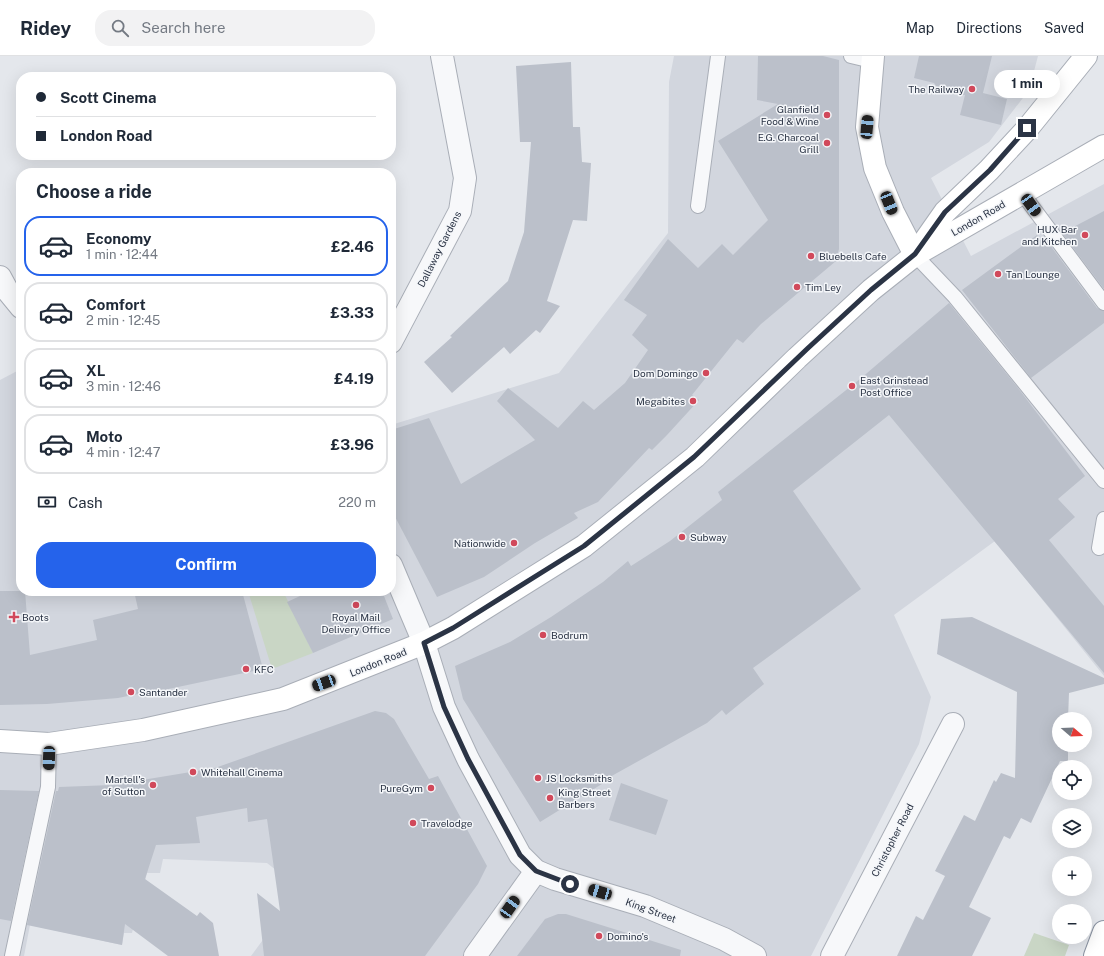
<!DOCTYPE html>
<html lang="en">
<head>
<meta charset="utf-8">
<style>
  :root { --surface:#fff; --page:#f2f2f3; --text:#1f2937; --muted:#747a83; --line:#e0e1e3; --accent:#2563eb }
  body { margin:0; font-family:"Public Sans",sans-serif; background:var(--page); color:var(--text); height:100vh; display:flex; flex-direction:column; font-size:15px; white-space:nowrap }
  * { box-sizing:border-box; margin:0 }
  p { font-size:13px; color:var(--muted) }
  .icon { flex:none; width:22px; height:22px; fill:none; stroke:currentColor; stroke-width:2; stroke-linecap:round; stroke-linejoin:round }
  .map { position:relative; flex:1; overflow:hidden }
  .side { position:absolute; left:16px; top:112px; width:380px; height:428px; display:flex; flex-direction:column; background:var(--surface); border-radius:16px; box-shadow:0 4px 16px #0002 }
  .side>* { flex:none }
  .top-card { position:absolute; left:16px; top:16px; width:380px; height:88px; border-radius:16px; box-shadow:0 4px 16px #0002; display:grid; align-content:center; height:88px; padding:0 20px; background:var(--surface) }
  .needle { width:26px; rotate:109deg }
  .controls { position:absolute; left:1052px; top:656px; display:grid; gap:8px }
  .controls a { display:grid; place-items:center; width:40px; height:40px; border-radius:50%; background:var(--surface); box-shadow:0 4px 16px #0002; font-size:20px }
  .end { position:absolute; width:18px; height:18px; margin:-9px; border:5px solid #2b3445; background:#fff; box-shadow:0 0 0 2px #fff }
  .from { border-radius:50% }
  .bubble { position:absolute; height:28px; border-radius:14px; background:var(--surface); box-shadow:0 4px 16px #0002; font-size:13px; font-weight:700; line-height:28px; text-align:center }
  .car { position:absolute; width:12px; height:24px; margin:-12px -6px; border-radius:5px; box-shadow:0 0 3px 1px #0007; background:linear-gradient(#222 24%,#8ab4d8 0 40%,#222 0 76%,#8ab4d8 0 86%,#222 0) }
  .top-card b { display:flex; align-items:center; gap:14px; height:38px; font-size:15px }
  .top-card b+b { border-top:1px solid var(--line) }
  .top-card i { width:10px; height:10px; background:var(--text) }
  ul { padding:0; list-style:none }
  li { display:flex; align-items:center; gap:12px; height:60px; margin:0 8px 6px; padding:0 12px; border:2px solid var(--line); border-radius:16px }
  li div { flex:1 }
  li b { display:block; font-size:15px }
  li em { font-style:normal; font-weight:700 }
  li.selected { border-color:var(--accent) }
  li>.icon { width:36px; height:36px; stroke-width:1.5 }
  h2 { padding:0 20px; font-size:18px; line-height:48px }
  .pay { display:flex; align-items:center; gap:10px; height:44px; padding:0 20px; font-size:15px }
  .pay p { margin-inline-start:auto }
  .action { display:flex; gap:8px; margin-top:auto; padding:8px 20px }
  .action a { flex:1; height:46px; border-radius:16px; background:var(--accent); color:#fff; font-size:16px; font-weight:700; line-height:46px; text-align:center }
  header { display:flex; align-items:center; gap:24px; box-sizing:border-box; height:56px; padding:0 20px; background:var(--surface); border-bottom:1px solid var(--line) }
  header strong { font-size:19px }
  nav { display:flex; gap:22px; margin-inline-start:auto; font-size:14px }
  .search { width:280px; height:36px; background:var(--page); display:flex; align-items:center; gap:10px; box-sizing:border-box; padding:0 14px; border-radius:16px; color:var(--muted); font-size:15px }
  .map>svg:first-child { display:block }
  .built { fill:#d2d6de }
  .green { fill:#c9d6c5 }
  .building { fill:#bbc0ca }
  .lines { fill:none; stroke-linecap:round; stroke-linejoin:round }
  .lane-casing { stroke:#a9aeb7; stroke-width:16 }
  .street-casing { stroke:#a9aeb7; stroke-width:24 }
  .secondary-casing { stroke:#a9aeb7; stroke-width:24 }
  .highway-casing { stroke:#8b94a3; stroke-width:24 }
  .lane { stroke:#f7f8fa; stroke-width:14 }
  .street { stroke:#f7f8fa; stroke-width:22 }
  .secondary { stroke:#fff; stroke-width:22 }
  .highway { stroke:#fff; stroke-width:22 }
  .route { stroke:#2b3445; stroke-width:5 }
  .poi-dot { fill:#d1495b; stroke:#f4f6f9; stroke-width:1.5 }
  .labels { text-anchor:middle; dominant-baseline:central; stroke-width:3; stroke-linejoin:round; paint-order:stroke }
  .poi-label { font-size:10px; fill:#2b3445; stroke:#f4f6f9; text-anchor:start }
  .street-label { font-size:10px; fill:#2b3445; stroke:#f4f6f9 }
</style>
</head>
<body>
<header>
<strong>Ridey</strong>
<div class="search"><svg class="icon" aria-label="search" viewBox="0 0 24 24"><circle cx="10" cy="10" r="6"/><path d="M15 15l6 6"/></svg>Search here</div>
<nav><a>Map</a><a>Directions</a><a>Saved</a></nav>
</header>
<div class="map">
<svg width="1104" height="900" viewBox="0 0 1104 900">
  <rect width="100%" height="100%" fill="#e4e7ec"/>
  <!-- built -->
  <path class="built" d="M674,0H1038L1029,34L989,86L931,122L971,200L1104,128V620L995,485L894,559L931,641L919,688L811,900H251L300,833L267,807L163,803L160,817H147L132,877H124L122,889L30,869L24,900H0V324L21,313V535H391V369L559,317L668,177L669,26Z"/>
  <!-- green -->
  <g class="green">
    <path d="M248,535H283L313,597L272,613Z"/>
    <path d="M1034,877L1069,889L1065,900H1024Z"/>
  </g>
  <!-- building -->
  <g class="building">
    <path d="M758,0H823L839,4V193L836,205L761,268L743,287L737,283L692,339L699,344L667,379L652,394L649,392L598,446L574,457L578,462L535,487L484,521L437,541L391,453V374L429,362L461,428L535,384L497,345L508,332L558,372L583,345L594,354L625,327L648,294L632,279L647,259L624,244L668,183L698,212L722,188L733,199L768,164L718,85L778,48L757,44Z"/>
    <path d="M919,0H992L983,37L1007,43L1001,69L960,59L965,39L940,35L934,27L914,22Z"/>
    <path d="M571,6L573,71H580L582,106L591,107L587,165L573,164L547,245L560,250L540,277L536,274L510,298L504,291L452,337L424,306L452,281L450,280L508,225L524,176L531,86H520L516,10Z"/>
    <path d="M1104,155V233L1062,177Z"/>
    <path d="M1037,179L1043,187L1047,185L1097,252L1104,255V267L1031,322L962,234Z"/>
    <path d="M949,247L1018,332L1085,420L1058,443L1075,461L1049,484L1104,550V617L889,359L793,435L861,533L753,612L764,628L726,659L722,654L707,667L608,722L610,723L540,766L463,643L455,610L510,586L551,561L603,526L628,505L631,510L670,485L722,444L718,436L860,323Z"/>
    <path d="M0,535H25L30,599L97,584L93,564L138,553L134,535H242L263,613L159,635L158,634L118,642L47,648L0,649Z"/>
    <path d="M311,535H382L393,563L313,597L287,546Z"/>
    <path d="M972,561L1104,622V628L1069,637L1068,663H1059V689H1068V705H1060L1031,767L1021,762L1010,783L1004,780L969,851L991,862L972,900H897L916,860L923,864L945,820L935,815L964,759L975,765L994,724L996,726L1001,717L1015,722L1017,636L937,598L941,563Z"/>
    <path d="M375,655L386,657L394,663L429,723L438,720L487,810L478,828L425,900H264L257,837L280,855L267,763L248,766L247,752L196,761L200,787L156,789L145,823L197,860L200,856L213,867L219,900H168L125,868L122,889L27,869L56,735H58L59,731L112,729L215,712Z"/>
    <path d="M621,727L668,744L656,779L609,764Z"/>
    <path d="M0,734L39,735L11,865L0,863Z"/>
    <path d="M558,858H566L681,894L680,900H517L545,863Z"/>
  </g>
  <g class="lines">
    <defs>
      <g id="lane">
        <path d="M851,0L872,5"/>
        <path d="M1022,137L1104,247"/>
        <path d="M698,150L718,0"/>
        <path d="M915,199L955,241L1104,425"/>
        <path d="M1099,492L1104,463"/>
        <path d="M12,900L48,731L49,688"/>
      </g>
      <g id="street">
        <path d="M0,221L7,234L21,251"/>
        <path d="M391,286L460,155L465,122L442,0"/>
        <path d="M391,509L424,587L444,651L468,703L520,799L536,815L555,823L645,850L724,883L755,900"/>
        <path d="M475,900L536,815"/>
        <path d="M832,900L953,668"/>
      </g>
      <g id="secondary">
        <path d="M873,0L867,71L875,112L893,156L915,199"/>
        <path d="M919,193L945,156L989,114L1027,73L1086,0"/>
        <path d="M0,685L49,688L143,674L283,643L424,587L453,572L584,490L695,401L797,302L871,234L915,199L1104,90"/>
      </g>
      <path id="highway" d="M1095,900L1104,876"/>
    </defs>
    <!-- lane casing -->
    <use href="#lane" class="lane-casing"/>
    <!-- street casing -->
    <use href="#street" class="street-casing"/>
    <!-- secondary casing -->
    <use href="#secondary" class="secondary-casing"/>
    <!-- highway casing -->
    <use href="#highway" class="highway-casing"/>
    <!-- lane -->
    <use href="#lane" class="lane"/>
    <!-- street -->
    <use href="#street" class="street"/>
    <!-- secondary -->
    <use href="#secondary" class="secondary"/>
    <!-- highway -->
    <use href="#highway" class="highway"/>
  </g>
  <g class="lines">
    <!-- route -->
    <path class="route" d="M570,828L536,815L520,799L468,703L444,651L424,587L453,572L584,490L694,401L807,293L871,234L915,198L945,156L990,114L1027,72"/>
  </g>
  <!-- markers -->
  <g class="poi-dot">
    <circle cx="972" cy="33" r="4"/>
    <circle cx="827" cy="59" r="4"/>
    <circle cx="827" cy="87" r="4"/>
    <circle cx="1085" cy="179" r="4"/>
    <circle cx="811" cy="200" r="4"/>
    <circle cx="998" cy="218" r="4"/>
    <circle cx="797" cy="231" r="4"/>
    <circle cx="706" cy="317" r="4"/>
    <circle cx="852" cy="330" r="4"/>
    <circle cx="693" cy="345" r="4"/>
    <circle cx="682" cy="481" r="4"/>
    <circle cx="514" cy="487" r="4"/>
    <circle cx="356" cy="549" r="4"/>
    <path d="M12 555h4v4h4v4h-4v4h-4v-4h-4v-4h4z"/>
    <circle cx="543" cy="579" r="4"/>
    <circle cx="246" cy="613" r="4"/>
    <circle cx="131" cy="636" r="4"/>
    <circle cx="193" cy="716" r="4"/>
    <circle cx="538" cy="722" r="4"/>
    <circle cx="153" cy="729" r="4"/>
    <circle cx="431" cy="732" r="4"/>
    <circle cx="550" cy="742" r="4"/>
    <circle cx="413" cy="767" r="4"/>
    <circle cx="599" cy="880" r="4"/>
  </g>
  <g class="labels">
    <!-- poi labels -->
    <g class="poi-label">
      <text x="964" y="33" text-anchor="end">The Railway</text>
      <text x="819" y="53" text-anchor="end">Glanfield<tspan x="819" dy="12">Food &amp; Wine</tspan></text>
      <text x="819" y="81" text-anchor="end">E.G. Charcoal<tspan x="819" dy="12">Grill</tspan></text>
      <text x="1077" y="173" text-anchor="end">HUX Bar<tspan x="1077" dy="12">and Kitchen</tspan></text>
      <text x="819" y="200">Bluebells Cafe</text>
      <text x="1006" y="218">Tan Lounge</text>
      <text x="805" y="231">Tim Ley</text>
      <text x="698" y="317" text-anchor="end">Dom Domingo</text>
      <text x="860" y="324">East Grinstead<tspan x="860" dy="12">Post Office</tspan></text>
      <text x="685" y="345" text-anchor="end">Megabites</text>
      <text x="690" y="481">Subway</text>
      <text x="506" y="487" text-anchor="end">Nationwide</text>
      <text x="22" y="561">Boots</text>
      <text x="356" y="561" text-anchor="middle">Royal Mail<tspan x="356" dy="12">Delivery Office</tspan></text>
      <text x="551" y="579">Bodrum</text>
      <text x="254" y="613">KFC</text>
      <text x="139" y="636">Santander</text>
      <text x="201" y="716">Whitehall Cinema</text>
      <text x="546" y="722">JS Locksmiths</text>
      <text x="145" y="723" text-anchor="end">Martell's<tspan x="145" dy="12">of Sutton</tspan></text>
      <text x="423" y="732" text-anchor="end">PureGym</text>
      <text x="558" y="736">King Street<tspan x="558" dy="12">Barbers</tspan></text>
      <text x="421" y="767">Travelodge</text>
      <text x="607" y="880">Domino's</text>
    </g>
    <!-- street labels -->
    <g class="street-label">
      <text transform="translate(978 162) rotate(-30)">London Road</text>
      <text transform="translate(439 193) rotate(-63)">Dallaway Gardens</text>
      <text transform="translate(378 606) rotate(-22)">London Road</text>
      <text transform="translate(892 784) rotate(-63)">Christopher Road</text>
      <text transform="translate(651 854) rotate(20)">King Street</text>
    </g>
  </g>
</svg>
<div class="controls">
<a><svg class="needle" viewBox="-14 -14 28 28"><path d="M0-13l5 13h-10z" fill="#e53935"/><path d="M0 13l5-13h-10z" fill="#747a83"/></svg></a>
<a><svg class="icon" aria-label="locate" viewBox="0 0 24 24"><circle cx="12" cy="12" r="6"/><path d="M12 2v4M12 18v4M2 12h4M18 12h4"/></svg></a>
<a><svg class="icon" aria-label="layers" viewBox="0 0 24 24"><path d="M12 4l9 5-9 5-9-5zM3 14l9 5 9-5"/></svg></a>
<a>+</a>
<a>−</a>
</div>
<i class="end from" style="left:570px;top:828px"></i>
<i class="end" style="left:1027px;top:72px"></i>
<div class="bubble" style="left:994px;top:14px;width:66px">1 min</div>
<i class="car" style="left:867px;top:71px;rotate:5deg"></i>
<i class="car" style="left:889px;top:147px;rotate:158deg"></i>
<i class="car" style="left:1031px;top:149px;rotate:144deg"></i>
<i class="car" style="left:324px;top:627px;rotate:250deg"></i>
<i class="car" style="left:49px;top:702px;rotate:182deg"></i>
<i class="car" style="left:600px;top:836px;rotate:286deg"></i>
<i class="car" style="left:510px;top:851px;rotate:35deg"></i>
<div class="top-card">
<b><i class="from"></i>Scott Cinema</b>
<b><i></i>London Road</b>
</div>
<section class="side">
<h2>Choose a ride</h2>
<ul>
<li class="selected"><svg class="icon" aria-label="car" viewBox="0 0 24 24"><path d="M5 17H2v-5l4-1 3-4h7l3 4 3 1v5h-3M9 17h6M6 11h13"/><circle cx="7" cy="17" r="2"/><circle cx="17" cy="17" r="2"/></svg><div><b>Economy</b><p>1 min · 12:44</p></div><em>£2.46</em></li>
<li><svg class="icon" aria-label="car" viewBox="0 0 24 24"><path d="M5 17H2v-5l4-1 3-4h7l3 4 3 1v5h-3M9 17h6M6 11h13"/><circle cx="7" cy="17" r="2"/><circle cx="17" cy="17" r="2"/></svg><div><b>Comfort</b><p>2 min · 12:45</p></div><em>£3.33</em></li>
<li><svg class="icon" aria-label="car" viewBox="0 0 24 24"><path d="M5 17H2v-5l4-1 3-4h7l3 4 3 1v5h-3M9 17h6M6 11h13"/><circle cx="7" cy="17" r="2"/><circle cx="17" cy="17" r="2"/></svg><div><b>XL</b><p>3 min · 12:46</p></div><em>£4.19</em></li>
<li><svg class="icon" aria-label="car" viewBox="0 0 24 24"><path d="M5 17H2v-5l4-1 3-4h7l3 4 3 1v5h-3M9 17h6M6 11h13"/><circle cx="7" cy="17" r="2"/><circle cx="17" cy="17" r="2"/></svg><div><b>Moto</b><p>4 min · 12:47</p></div><em>£3.96</em></li>
</ul>
<div class="pay"><svg class="icon" aria-label="cash" viewBox="0 0 24 24"><path d="M3 7h18v10H3z"/><circle cx="12" cy="12" r="2"/></svg>Cash<p>220 m</p></div>
<div class="action"><a>Confirm</a></div>
</section>
</div>
</body>
</html>
